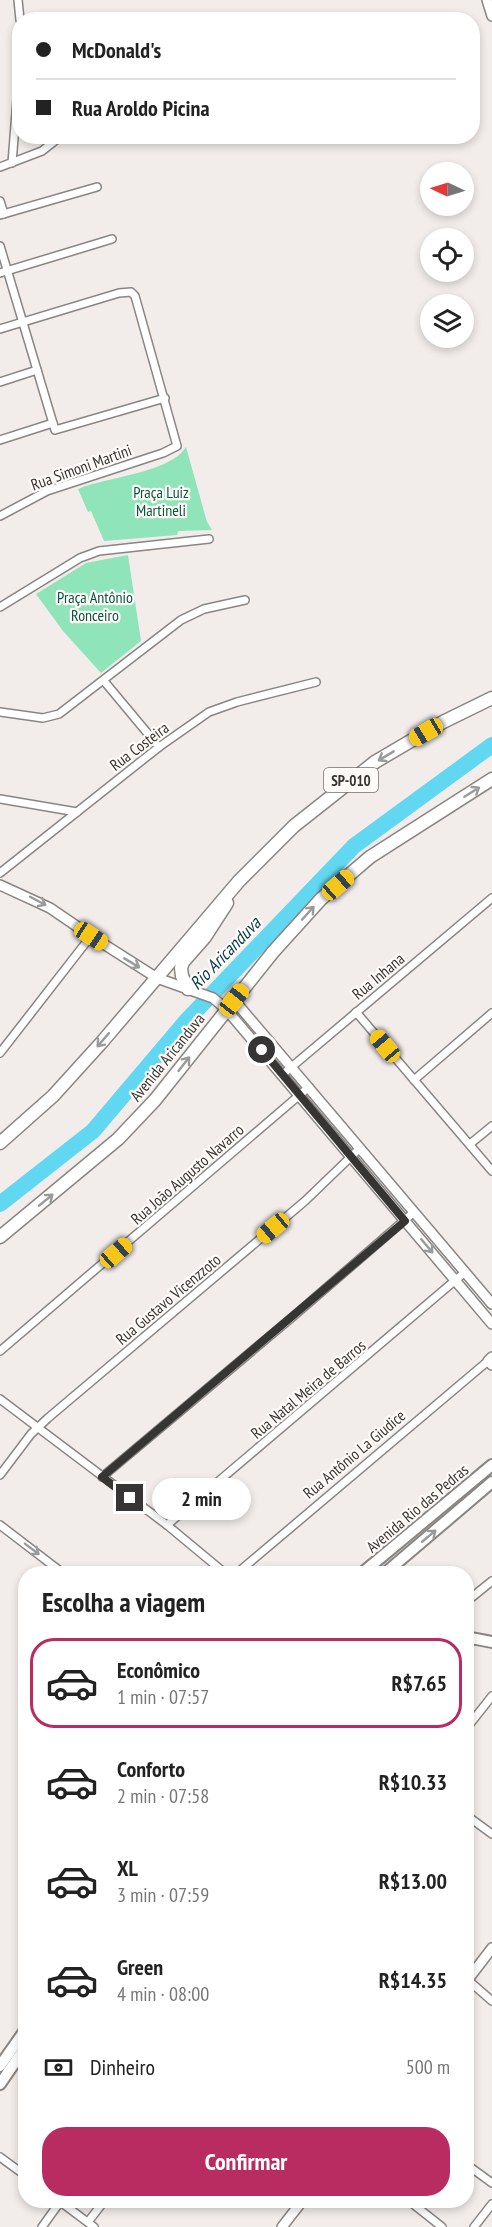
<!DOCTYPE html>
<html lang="pt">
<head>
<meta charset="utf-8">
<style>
  :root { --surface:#fff; --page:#f2f2f2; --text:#222; --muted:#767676; --line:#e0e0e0; --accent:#b92c61 }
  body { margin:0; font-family:"PT Sans Narrow",sans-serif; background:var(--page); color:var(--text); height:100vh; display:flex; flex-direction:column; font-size:22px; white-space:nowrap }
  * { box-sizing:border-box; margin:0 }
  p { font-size:20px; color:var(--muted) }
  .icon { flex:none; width:33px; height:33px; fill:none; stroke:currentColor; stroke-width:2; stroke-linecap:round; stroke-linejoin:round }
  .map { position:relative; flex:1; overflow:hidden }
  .side { position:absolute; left:18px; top:1566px; width:456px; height:642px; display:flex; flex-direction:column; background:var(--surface); border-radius:24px; box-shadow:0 3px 9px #0003 }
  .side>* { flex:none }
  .top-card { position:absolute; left:12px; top:12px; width:468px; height:132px; border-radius:24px; box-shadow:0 3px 9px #0003; display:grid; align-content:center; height:132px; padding:0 24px; background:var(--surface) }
  .needle { width:39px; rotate:274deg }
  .fabs { position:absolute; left:420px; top:162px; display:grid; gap:12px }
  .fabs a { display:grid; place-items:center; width:54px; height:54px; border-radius:50%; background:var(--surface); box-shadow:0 3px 9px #0003; font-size:30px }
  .end { position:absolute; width:27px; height:27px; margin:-14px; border:8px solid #373534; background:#fff; box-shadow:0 0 0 3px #fff }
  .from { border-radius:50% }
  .bubble { position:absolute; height:42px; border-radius:21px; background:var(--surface); box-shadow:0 3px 9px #0003; font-size:20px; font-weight:700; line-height:42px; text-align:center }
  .car { position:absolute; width:18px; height:36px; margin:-18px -9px; border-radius:8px; box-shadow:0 0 4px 2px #0007; background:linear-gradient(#f5c518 24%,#345 0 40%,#f5c518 0 76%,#345 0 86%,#f5c518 0) }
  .top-card b { display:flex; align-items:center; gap:21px; height:57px; font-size:22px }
  .top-card b+b { border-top:2px solid var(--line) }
  .top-card i { width:15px; height:15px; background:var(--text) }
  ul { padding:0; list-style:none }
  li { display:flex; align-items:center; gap:18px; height:90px; margin:0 12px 9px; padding:0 12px; border:3px solid transparent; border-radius:24px }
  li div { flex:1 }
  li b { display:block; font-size:22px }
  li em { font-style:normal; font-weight:700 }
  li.current { border-color:var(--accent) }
  li>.icon { width:54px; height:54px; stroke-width:1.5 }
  h2 { padding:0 24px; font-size:27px; line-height:72px }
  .pay { display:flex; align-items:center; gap:15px; height:66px; padding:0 24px; font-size:22px }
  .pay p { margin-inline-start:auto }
  .button { display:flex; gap:12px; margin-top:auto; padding:12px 24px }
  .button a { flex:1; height:69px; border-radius:24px; background:var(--accent); color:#fff; font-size:24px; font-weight:700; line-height:69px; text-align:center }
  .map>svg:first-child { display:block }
  .green { fill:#8fe4ba }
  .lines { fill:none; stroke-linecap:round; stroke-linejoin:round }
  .river { stroke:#62d7f1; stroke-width:16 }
  .minor-casing { stroke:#898583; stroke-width:10 }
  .tertiary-casing { stroke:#898583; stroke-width:12 }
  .secondary-casing { stroke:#898583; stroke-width:14 }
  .trunk-casing { stroke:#898583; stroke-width:15 }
  .minor { stroke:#fff; stroke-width:7 }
  .tertiary { stroke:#fff; stroke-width:9 }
  .secondary { stroke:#fff; stroke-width:10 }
  .trunk { stroke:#fff; stroke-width:12 }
  .oneway { stroke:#9b9a9a }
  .route { stroke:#373534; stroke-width:8 }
  .labels { text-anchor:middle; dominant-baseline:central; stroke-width:4.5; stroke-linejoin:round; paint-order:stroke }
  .shield { fill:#fffbf9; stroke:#73706f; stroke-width:1.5 }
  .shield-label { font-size:15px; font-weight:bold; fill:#373534 }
  .street-label { font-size:16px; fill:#373534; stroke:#fffbf9 }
  .park-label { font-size:16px; fill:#08563a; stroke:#fffbf9 }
  .water-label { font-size:18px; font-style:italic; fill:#013b46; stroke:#fffbf9 }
</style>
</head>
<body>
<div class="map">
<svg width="492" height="2227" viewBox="0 0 492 2227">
  <rect width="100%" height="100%" fill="#f2edeb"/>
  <!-- green -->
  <g class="green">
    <path d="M186,447L207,522L212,530L178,531L177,535L104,541L91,511L88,512L78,489C106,477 170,473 186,447Z"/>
    <path d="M128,555L141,641L101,673L63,631L36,594L86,563Z"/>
  </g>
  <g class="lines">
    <!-- river -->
    <path class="river" d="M0,1204L93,1131L187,1020L354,846L492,745"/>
    <defs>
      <g id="minor">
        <path d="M18,0L20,20"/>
        <path d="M12,163L20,62"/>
        <path d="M0,167L42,151L61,136"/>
        <path d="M0,201L4,214"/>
        <path d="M0,215L97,187"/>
        <path d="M0,246L55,430L165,398"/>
        <path d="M0,273L112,239"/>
        <path d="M0,329L119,293L131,292L135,296L177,446L163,453L47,491L0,516"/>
        <path d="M0,382L37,370"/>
        <path d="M0,440L53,423"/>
        <path d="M0,607L80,558L99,551L209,539"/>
        <path d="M104,681L159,747"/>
        <path d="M0,712L43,718L59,714L181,620L204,609L245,600"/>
        <path d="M0,799L77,812"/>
        <path d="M0,873L159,747L209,712L237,702L316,682"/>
        <path d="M356,1012L492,1171"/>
        <path d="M0,1053L91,936"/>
        <path d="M282,1075L492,898"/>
        <path d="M414,1080L492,1013"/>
        <path d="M470,1144L492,1126"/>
        <path d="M0,1351L309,1087"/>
        <path d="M0,1399L167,1525L226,1574"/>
        <path d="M0,1475L31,1434L48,1418L305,1201L359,1149"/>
        <path d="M102,1477L296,1314L414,1212"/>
        <path d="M0,1525L64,1574"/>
        <path d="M167,1525L465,1272"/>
        <path d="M236,1574L488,1361"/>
        <path d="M466,1602L492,1581"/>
        <path d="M466,1729L492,1696"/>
        <path d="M466,1815L492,1834"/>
        <path d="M468,1980L492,2001"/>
        <path d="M0,2157L26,2176"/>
        <path d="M466,2164L492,2183"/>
        <path d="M58,2200L94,2227"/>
        <path d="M408,2200L442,2227"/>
        <path d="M88,2222L105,2200"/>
        <path d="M42,2227L60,2202"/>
        <path d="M474,2227L492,2204"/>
      </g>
      <g id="tertiary">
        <path d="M487,0L492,16"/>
        <path d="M0,885L50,908L91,936L157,978L213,998L226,1009L492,1324"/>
        <path d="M234,1000L492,1304"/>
        <path d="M492,1357L488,1361L492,1365"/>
        <path d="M466,1982L492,1948"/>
        <path d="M282,2227L303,2200"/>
      </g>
      <g id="secondary">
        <path d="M361,1574L492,1465"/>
        <path d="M384,1574L492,1482"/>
        <path d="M466,1637L492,1642"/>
        <path d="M0,2066L26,2029"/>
        <path d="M0,2084L26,2046"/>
      </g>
      <g id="trunk">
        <path d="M188,989L182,976L181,968L183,962L205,937L227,903"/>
        <path d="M0,1143L53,1096L102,1042L239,881L294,826L375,762L443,722L492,698"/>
        <path d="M0,1237L118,1139L155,1100L273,952L321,899L370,857L492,779"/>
      </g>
    </defs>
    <!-- minor casing -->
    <use href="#minor" class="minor-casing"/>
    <!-- tertiary casing -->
    <use href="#tertiary" class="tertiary-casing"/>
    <!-- secondary casing -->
    <use href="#secondary" class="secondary-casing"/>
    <!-- trunk casing -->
    <use href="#trunk" class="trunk-casing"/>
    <!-- minor -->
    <use href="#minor" class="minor"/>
    <!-- tertiary -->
    <use href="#tertiary" class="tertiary"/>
    <!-- secondary -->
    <use href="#secondary" class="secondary"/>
    <!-- trunk -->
    <use href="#trunk" class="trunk"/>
  </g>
  <!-- one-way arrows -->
  <defs><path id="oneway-shaft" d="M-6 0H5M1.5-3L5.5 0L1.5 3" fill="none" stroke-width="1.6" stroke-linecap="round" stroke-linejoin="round" transform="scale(1.5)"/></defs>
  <g class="oneway">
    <use href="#oneway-shaft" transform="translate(386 756) rotate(149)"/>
    <use href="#oneway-shaft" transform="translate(472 792) rotate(-32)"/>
    <use href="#oneway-shaft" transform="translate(38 901) rotate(28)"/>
    <use href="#oneway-shaft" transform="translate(308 913) rotate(-48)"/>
    <use href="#oneway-shaft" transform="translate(132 963) rotate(31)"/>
    <use href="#oneway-shaft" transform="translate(103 1040) rotate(131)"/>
    <use href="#oneway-shaft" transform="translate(184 1064) rotate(-52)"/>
    <use href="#oneway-shaft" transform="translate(46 1200) rotate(-39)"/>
    <use href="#oneway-shaft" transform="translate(427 1246) rotate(50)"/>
    <use href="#oneway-shaft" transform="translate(429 1536) rotate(-40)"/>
    <use href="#oneway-shaft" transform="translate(32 1549) rotate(37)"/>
  </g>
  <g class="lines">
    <!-- route -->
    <path class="route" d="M130,1498L102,1477L405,1221L262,1050"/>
  </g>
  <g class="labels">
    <!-- shield labels -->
    <rect class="shield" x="324" y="768" width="54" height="24" rx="4.5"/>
    <g class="shield-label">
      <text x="351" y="780">SP-010</text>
    </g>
    <!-- street labels -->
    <g class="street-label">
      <text transform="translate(81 467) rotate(-20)">Rua Simoni Martini</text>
      <text transform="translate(139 746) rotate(-37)">Rua Costeira</text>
      <text transform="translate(378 976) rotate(-40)">Rua Inhana</text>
      <text transform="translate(167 1057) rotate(-51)">Avenida Aricanduva</text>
      <text transform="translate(187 1174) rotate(-41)">Rua João Augusto Navarro</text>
      <text transform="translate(168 1299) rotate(-40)">Rua Gustavo Vicenzzoto</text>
      <text transform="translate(308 1389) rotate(-40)">Rua Natal Meira de Barros</text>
      <text transform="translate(354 1454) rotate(-40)">Rua Antônio La Giudice</text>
      <text transform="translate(417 1508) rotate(-40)">Avenida Rio das Pedras</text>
    </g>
    <!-- park labels -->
    <g class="park-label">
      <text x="161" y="492">Praça Luiz<tspan x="161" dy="18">Martineli</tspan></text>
      <text x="95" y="597">Praça Antônio<tspan x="95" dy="18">Ronceiro</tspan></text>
    </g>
    <!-- water labels -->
    <g class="water-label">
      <text transform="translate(225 953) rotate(-46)">Rio Aricanduva</text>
    </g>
  </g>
</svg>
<div class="fabs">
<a><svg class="needle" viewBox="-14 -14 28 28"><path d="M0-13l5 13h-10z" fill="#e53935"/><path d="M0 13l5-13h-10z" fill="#767676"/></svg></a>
<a><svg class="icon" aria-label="locate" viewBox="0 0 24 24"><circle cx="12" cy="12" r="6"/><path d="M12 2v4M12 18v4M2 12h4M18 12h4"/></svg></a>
<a><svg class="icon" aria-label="layers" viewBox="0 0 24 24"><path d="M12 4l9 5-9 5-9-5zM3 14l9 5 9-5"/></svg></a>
</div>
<i class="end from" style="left:262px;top:1050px"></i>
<i class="end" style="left:130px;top:1498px"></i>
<div class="bubble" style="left:152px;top:1478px;width:99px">2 min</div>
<i class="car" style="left:426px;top:732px;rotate:239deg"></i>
<i class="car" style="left:338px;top:885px;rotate:49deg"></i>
<i class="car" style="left:91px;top:936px;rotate:123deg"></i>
<i class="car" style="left:234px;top:1000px;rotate:38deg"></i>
<i class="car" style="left:385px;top:1046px;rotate:320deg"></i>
<i class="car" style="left:273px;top:1228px;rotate:230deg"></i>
<i class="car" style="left:116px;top:1253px;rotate:49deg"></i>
<div class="top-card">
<b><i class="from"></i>McDonald's</b>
<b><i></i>Rua Aroldo Picina</b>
</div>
<section class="side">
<h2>Escolha a viagem</h2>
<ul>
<li class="current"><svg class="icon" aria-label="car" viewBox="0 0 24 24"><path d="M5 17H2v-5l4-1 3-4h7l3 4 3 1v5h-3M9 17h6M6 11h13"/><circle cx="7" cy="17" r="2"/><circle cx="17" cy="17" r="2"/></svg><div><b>Econômico</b><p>1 min · 07:57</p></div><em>R$7.65</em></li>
<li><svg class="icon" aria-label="car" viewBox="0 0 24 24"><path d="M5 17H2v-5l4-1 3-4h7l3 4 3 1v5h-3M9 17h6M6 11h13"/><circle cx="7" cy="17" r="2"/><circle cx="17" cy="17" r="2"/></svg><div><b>Conforto</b><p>2 min · 07:58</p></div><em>R$10.33</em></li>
<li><svg class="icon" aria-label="car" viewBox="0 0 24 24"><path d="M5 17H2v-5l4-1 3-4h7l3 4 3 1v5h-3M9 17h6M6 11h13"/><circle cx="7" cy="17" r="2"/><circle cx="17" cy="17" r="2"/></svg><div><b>XL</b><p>3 min · 07:59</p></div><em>R$13.00</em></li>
<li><svg class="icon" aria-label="car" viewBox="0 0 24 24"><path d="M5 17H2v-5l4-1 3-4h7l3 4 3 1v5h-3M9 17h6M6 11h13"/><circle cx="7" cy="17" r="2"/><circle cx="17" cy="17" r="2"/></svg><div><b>Green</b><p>4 min · 08:00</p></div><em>R$14.35</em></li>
</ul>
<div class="pay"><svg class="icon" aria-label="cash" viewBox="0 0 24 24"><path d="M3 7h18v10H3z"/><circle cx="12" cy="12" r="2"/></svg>Dinheiro<p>500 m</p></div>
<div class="button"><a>Confirmar</a></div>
</section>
</div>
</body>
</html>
